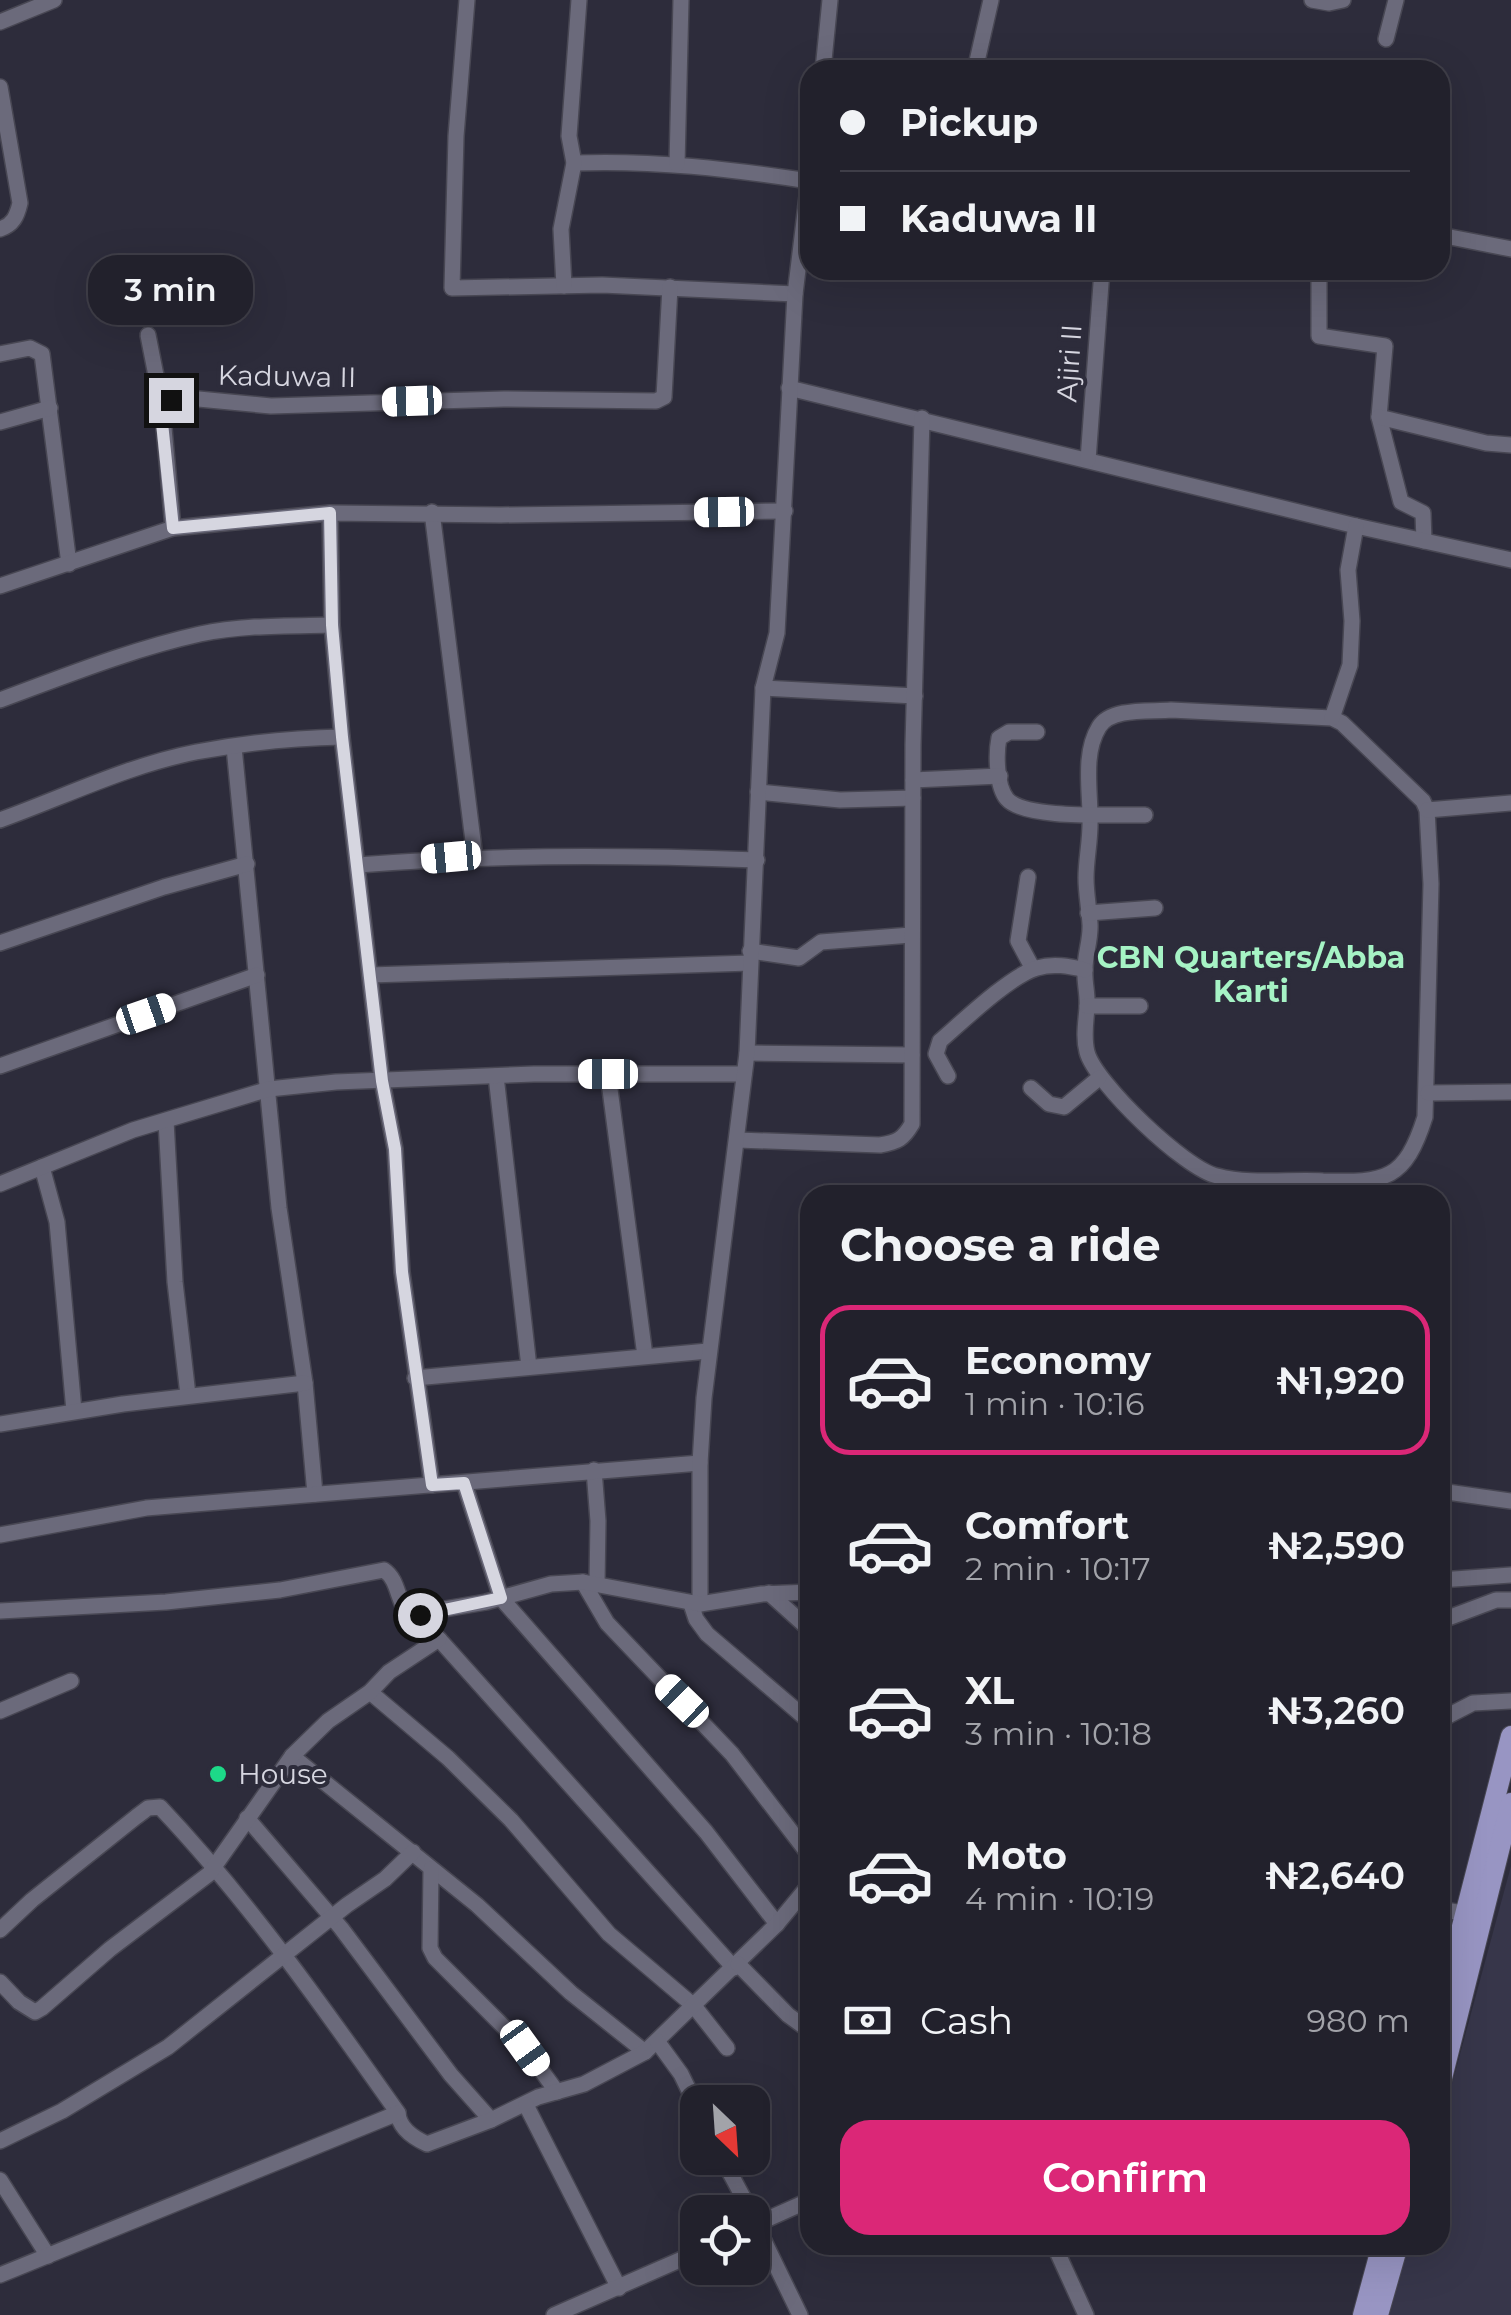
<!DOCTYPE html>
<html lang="en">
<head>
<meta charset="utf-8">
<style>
  :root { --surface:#22212c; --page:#2e2e38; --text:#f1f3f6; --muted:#a2a3a9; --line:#3f3e48; --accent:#db2777 }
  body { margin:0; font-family:Montserrat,sans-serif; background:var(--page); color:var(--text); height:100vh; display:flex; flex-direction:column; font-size:38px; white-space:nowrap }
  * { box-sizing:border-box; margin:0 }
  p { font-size:32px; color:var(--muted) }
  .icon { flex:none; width:55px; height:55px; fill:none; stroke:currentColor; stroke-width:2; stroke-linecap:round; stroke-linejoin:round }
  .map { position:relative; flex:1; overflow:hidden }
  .details { position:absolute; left:800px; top:1185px; width:650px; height:1070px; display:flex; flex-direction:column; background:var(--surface); border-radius:30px; box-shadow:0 10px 40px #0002,0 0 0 2px var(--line) }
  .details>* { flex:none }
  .guide { position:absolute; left:800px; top:60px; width:650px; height:220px; border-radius:30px; box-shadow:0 10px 40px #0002,0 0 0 2px var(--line); display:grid; align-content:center; height:220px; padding:0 40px; background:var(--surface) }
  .needle { width:65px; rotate:155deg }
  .controls { position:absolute; left:680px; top:2085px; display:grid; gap:20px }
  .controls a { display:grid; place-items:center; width:90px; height:90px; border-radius:20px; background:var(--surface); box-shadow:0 10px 40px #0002,0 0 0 2px var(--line); font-size:50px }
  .end { position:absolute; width:45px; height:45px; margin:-22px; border:12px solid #d6d6e0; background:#111; box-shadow:0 0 0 5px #111 }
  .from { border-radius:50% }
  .bubble { position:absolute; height:70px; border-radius:30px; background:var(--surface); box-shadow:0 10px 40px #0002,0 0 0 2px var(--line); font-size:32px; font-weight:600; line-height:70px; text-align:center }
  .car { position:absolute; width:30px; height:60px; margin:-30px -15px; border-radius:12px; box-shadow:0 0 8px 2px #0007; background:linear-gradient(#fff 24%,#345 0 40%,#fff 0 76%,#345 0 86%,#fff 0) }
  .guide b { display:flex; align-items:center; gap:35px; height:95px; font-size:38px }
  .guide b+b { border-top:2px solid var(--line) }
  .guide i { width:25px; height:25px; background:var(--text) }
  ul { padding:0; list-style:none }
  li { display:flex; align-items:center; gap:30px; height:150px; margin:0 20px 15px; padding:0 20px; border:5px solid transparent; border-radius:30px }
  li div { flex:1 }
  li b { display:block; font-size:38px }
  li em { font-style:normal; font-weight:600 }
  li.current { border-color:var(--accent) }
  li>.icon { width:90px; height:90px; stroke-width:1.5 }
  h2 { padding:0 40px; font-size:45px; line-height:120px }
  .pay { display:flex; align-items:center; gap:25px; height:110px; padding:0 40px; font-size:38px }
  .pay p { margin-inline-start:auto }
  .action { display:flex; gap:20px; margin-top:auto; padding:20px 40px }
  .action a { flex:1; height:115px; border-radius:30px; background:var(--accent); color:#fff; font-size:40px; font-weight:600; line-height:115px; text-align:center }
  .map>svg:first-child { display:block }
  .built { fill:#37364a }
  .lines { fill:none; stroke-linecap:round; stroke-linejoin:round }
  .minor-casing { stroke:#484753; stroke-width:18 }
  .major-casing { stroke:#484753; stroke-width:22 }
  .minor { stroke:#6b6a7b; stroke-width:15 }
  .major { stroke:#9895c3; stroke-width:20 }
  .route { stroke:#d6d6e0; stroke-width:12 }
  .poi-dot { fill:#1dd988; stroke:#2d2c3b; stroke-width:4 }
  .labels { text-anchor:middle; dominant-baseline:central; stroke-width:8; stroke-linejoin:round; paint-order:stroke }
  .street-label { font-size:28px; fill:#d6d6e0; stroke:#2d2c3b }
  .poi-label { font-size:28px; fill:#d6d6e0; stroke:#2d2c3b; text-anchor:start }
  .neighbourhood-label { font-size:30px; font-weight:bold; fill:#a6f3c5; stroke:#2d2c3b }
</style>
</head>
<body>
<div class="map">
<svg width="1511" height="2315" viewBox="0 0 1511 2315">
  <rect width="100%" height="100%" fill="#2d2c3b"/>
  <!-- built -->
  <path class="built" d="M1511,1866V2315H1389L1408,2245H1440V2128Z"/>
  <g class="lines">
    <defs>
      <g id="minor">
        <path d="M467,0L456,136L452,288L602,285L795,294"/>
        <path d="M1312,0L1329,3L1343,0"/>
        <path d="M0,22L54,0"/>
        <path d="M1386,39L1396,0"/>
        <path d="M823,70L830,0"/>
        <path d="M975,70L991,0"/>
        <path d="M0,87L20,203C17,216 13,225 0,229"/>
        <path d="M574,163C654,160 730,169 809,181"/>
        <path d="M677,164L681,0"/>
        <path d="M1440,235L1511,249"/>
        <path d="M1319,270V336L1385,346L1379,417L1401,502L1423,513L1424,541"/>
        <path d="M564,286L561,229L574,163L569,136L579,0"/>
        <path d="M148,335L162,406"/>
        <path d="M0,354L30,348L42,354L69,564"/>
        <path d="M789,388L1356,526L1511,560"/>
        <path d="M1379,417L1486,443L1511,445"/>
        <path d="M0,422L50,408"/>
        <path d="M1088,460L1102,270"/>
        <path d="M432,512L475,857"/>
        <path d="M330,513L332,625L342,737L382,1081L395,1149L402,1272L432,1485"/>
        <path d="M173,528L162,406L171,400L188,398L271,406L504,399L656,401L664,397L670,287"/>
        <path d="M0,586L173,528L330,513L501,515L785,511"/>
        <path d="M763,688L915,696"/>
        <path d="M0,700C65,676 132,649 200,634C243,625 288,626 332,625"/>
        <path d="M1171,710L1332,718L1342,723L1423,801L1427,810L1431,884L1425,1117C1405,1180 1386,1183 1323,1181C1289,1179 1250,1185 1217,1176C1185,1169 1095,1083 1087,1052C1083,1037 1086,1022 1087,1007C1088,994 1084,982 1085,969C1085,954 1091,939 1090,924C1089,908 1086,893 1086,878C1086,858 1091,838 1090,817C1090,789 1083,753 1099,727C1111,707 1151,712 1171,710Z"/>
        <path d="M1332,718L1350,665L1352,621L1348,570L1356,526"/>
        <path d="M1037,732H1009L999,738C996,753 996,786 1007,799C1025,820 1116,814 1145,815"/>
        <path d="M234,747L279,1208L305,1383L315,1494"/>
        <path d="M913,780L1000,776"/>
        <path d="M758,792L840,800L913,798"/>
        <path d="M1427,810L1511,803"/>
        <path d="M0,820C64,797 129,765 196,752C244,743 293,738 342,737"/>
        <path d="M358,865C490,854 624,855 757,860"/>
        <path d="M1028,877L1018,941L1033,969"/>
        <path d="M1088,913L1155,908"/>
        <path d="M0,943L164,887L247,864"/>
        <path d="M750,951L799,958L821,942L911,935"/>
        <path d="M370,975L750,963"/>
        <path d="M1087,1006H1140"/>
        <path d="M747,1053L912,1055"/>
        <path d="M0,1066L257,975"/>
        <path d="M608,1074L645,1356"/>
        <path d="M496,1076L529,1367"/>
        <path d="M948,1076L936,1054L940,1041C962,1022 1011,975 1037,968C1053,963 1069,966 1085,970"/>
        <path d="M1031,1088L1049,1104L1064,1107L1099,1078"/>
        <path d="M1428,1093L1511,1092"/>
        <path d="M166,1121L175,1282L188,1395"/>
        <path d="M738,1140L880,1145C898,1142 903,1139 912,1124L913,745L922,418"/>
        <path d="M42,1167L57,1222L74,1411"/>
        <path d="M0,1184L133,1130L269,1089L336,1082L534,1074H744"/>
        <path d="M415,1378L708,1351"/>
        <path d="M0,1424L123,1404L305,1383"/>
        <path d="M594,1470L598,1521L597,1583"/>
        <path d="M464,1483L501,1598L706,1832L777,1924"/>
        <path d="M1440,1491L1511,1501"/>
        <path d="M0,1535L146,1508L700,1463"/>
        <path d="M1440,1580L1511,1575"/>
        <path d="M583,1582L607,1623L732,1754L810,1856"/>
        <path d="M769,1593L810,1630"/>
        <path d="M691,1604L696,1619L707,1634L810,1722"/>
        <path d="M700,1604V1463L704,1398L747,1053L763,688L777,633L795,294L810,172"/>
        <path d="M0,1611L166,1602L280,1590L384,1570C399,1580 397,1602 409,1615L486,1602L551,1584L583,1582L700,1604L762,1594L810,1592"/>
        <path d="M409,1615L439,1639L734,1968"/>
        <path d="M1440,1621L1496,1600H1511"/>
        <path d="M370,1692L448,1758L511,1820L609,1934L694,2006L727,2048"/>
        <path d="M0,1711L71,1681"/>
        <path d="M1440,1720L1473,1703L1511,1701"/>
        <path d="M292,1756L477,1905L571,1993L645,2052"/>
        <path d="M247,1818L341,1928L451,2075L491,2120"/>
        <path d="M431,1869L430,1948L435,1958L525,2048L557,2092"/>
        <path d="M1440,1913L1451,1911L1474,1915"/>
        <path d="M0,1930L32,1900L136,1817L148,1808L160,1807C248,1900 324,2008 398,2113C399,2128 414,2138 427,2144L491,2120L538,2097L584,2084L645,2052L777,1924L810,1884"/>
        <path d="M738,1964L788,2015L810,2031"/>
        <path d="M0,1982L19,2002L35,2012L42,2008L110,1949L209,1874L292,1756L328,1721L370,1692L389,1672L439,1639"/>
        <path d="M657,2041L681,2074L698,2109"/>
        <path d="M526,2105L619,2288"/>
        <path d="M0,2141L62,2111L168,2047L347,1905L385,1879L413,1852"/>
        <path d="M722,2158L751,2212"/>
        <path d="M0,2180L48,2256"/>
        <path d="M752,2216L800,2315"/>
        <path d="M752,2226L810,2200"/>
        <path d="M1054,2245L1086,2315"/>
        <path d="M0,2275L398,2113"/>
        <path d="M554,2315L698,2252"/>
      </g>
      <g id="major">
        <path d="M1440,2012L1511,1736"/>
        <path d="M1440,2086L1511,1803"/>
        <path d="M1363,2315L1382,2245"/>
        <path d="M1378,2315L1398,2245"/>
      </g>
    </defs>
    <!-- minor casing -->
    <use href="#minor" class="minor-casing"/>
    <!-- major casing -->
    <use href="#major" class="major-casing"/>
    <!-- minor -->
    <use href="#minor" class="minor"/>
    <!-- major -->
    <use href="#major" class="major"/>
  </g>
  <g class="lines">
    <!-- route -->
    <path class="route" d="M171,400L162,406V423L173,528L330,513L332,625L342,737L382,1081L395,1149L402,1272L432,1485L464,1483L501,1598L420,1615"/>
  </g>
  <!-- markers -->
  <circle class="poi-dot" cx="218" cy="1774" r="10"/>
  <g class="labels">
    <!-- street labels -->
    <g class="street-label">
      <text transform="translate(1069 363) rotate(-86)">Ajiri II</text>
      <text transform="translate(287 376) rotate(1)">Kaduwa II</text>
    </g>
    <!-- poi labels -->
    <g class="poi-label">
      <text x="238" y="1774">House</text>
    </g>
    <!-- neighbourhood labels -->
    <g class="neighbourhood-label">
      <text x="1251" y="957">CBN Quarters/Abba<tspan x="1251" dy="34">Karti</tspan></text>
    </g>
  </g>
</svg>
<div class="controls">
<a><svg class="needle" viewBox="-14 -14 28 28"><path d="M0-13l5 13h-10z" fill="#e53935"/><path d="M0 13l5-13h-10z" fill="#a2a3a9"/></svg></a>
<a><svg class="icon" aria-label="locate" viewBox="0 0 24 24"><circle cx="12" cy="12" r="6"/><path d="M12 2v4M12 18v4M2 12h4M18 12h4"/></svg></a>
</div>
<i class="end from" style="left:420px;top:1615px"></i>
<i class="end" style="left:171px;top:400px"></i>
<div class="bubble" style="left:88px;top:255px;width:165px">3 min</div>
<i class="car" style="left:412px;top:401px;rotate:268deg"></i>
<i class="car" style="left:724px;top:512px;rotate:269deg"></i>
<i class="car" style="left:451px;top:857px;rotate:265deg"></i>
<i class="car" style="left:146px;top:1014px;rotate:71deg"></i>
<i class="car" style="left:608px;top:1074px;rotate:270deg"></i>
<i class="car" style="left:682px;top:1701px;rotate:314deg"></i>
<i class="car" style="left:525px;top:2048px;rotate:144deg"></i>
<div class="guide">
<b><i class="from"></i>Pickup</b>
<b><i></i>Kaduwa II</b>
</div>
<section class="details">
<h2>Choose a ride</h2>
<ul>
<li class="current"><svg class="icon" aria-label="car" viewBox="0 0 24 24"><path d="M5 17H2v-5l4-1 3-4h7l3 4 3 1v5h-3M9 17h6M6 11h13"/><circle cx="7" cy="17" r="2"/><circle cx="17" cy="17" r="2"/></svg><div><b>Economy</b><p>1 min · 10:16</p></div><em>₦1,920</em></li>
<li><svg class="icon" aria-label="car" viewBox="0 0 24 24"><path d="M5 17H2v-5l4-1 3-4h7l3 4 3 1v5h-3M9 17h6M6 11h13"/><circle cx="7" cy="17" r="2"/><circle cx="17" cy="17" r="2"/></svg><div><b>Comfort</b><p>2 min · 10:17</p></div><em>₦2,590</em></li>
<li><svg class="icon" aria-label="car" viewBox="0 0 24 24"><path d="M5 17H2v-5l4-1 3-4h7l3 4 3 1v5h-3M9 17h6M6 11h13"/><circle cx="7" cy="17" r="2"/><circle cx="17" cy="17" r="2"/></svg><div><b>XL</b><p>3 min · 10:18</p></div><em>₦3,260</em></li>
<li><svg class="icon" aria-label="car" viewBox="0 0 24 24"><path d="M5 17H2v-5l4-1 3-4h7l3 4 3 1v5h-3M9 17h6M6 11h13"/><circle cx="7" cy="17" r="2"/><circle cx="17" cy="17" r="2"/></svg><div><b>Moto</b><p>4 min · 10:19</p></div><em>₦2,640</em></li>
</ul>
<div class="pay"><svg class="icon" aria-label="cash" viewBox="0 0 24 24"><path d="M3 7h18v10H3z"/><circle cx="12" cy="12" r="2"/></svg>Cash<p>980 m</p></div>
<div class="action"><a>Confirm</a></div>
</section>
</div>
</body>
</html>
